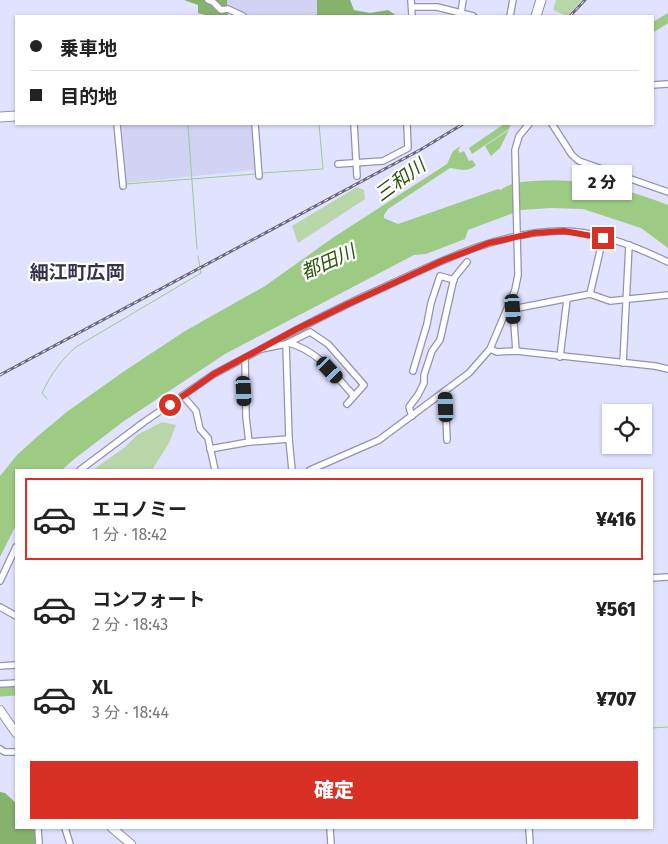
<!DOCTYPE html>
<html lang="ja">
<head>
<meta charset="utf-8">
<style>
  :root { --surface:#fff; --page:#f2f2f2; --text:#222; --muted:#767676; --line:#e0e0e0; --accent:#d93025 }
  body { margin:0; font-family:"Fira Sans","Noto Sans JP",sans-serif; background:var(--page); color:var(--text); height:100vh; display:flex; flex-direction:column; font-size:19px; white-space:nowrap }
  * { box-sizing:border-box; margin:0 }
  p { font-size:16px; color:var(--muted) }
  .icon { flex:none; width:28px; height:28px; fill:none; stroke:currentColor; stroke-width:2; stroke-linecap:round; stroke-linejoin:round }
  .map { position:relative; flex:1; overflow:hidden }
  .drawer { position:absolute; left:15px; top:469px; width:638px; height:360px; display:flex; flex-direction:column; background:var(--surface); border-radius:0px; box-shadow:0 1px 4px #0004 }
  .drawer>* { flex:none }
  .guide { position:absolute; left:15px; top:15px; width:639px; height:110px; border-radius:0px; box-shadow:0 1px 4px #0004; display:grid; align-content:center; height:110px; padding:0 15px; background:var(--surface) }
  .fabs { position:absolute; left:602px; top:404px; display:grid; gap:10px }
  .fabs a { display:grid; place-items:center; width:50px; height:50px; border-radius:0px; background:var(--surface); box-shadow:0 1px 4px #0004; font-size:25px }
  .end { position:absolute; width:22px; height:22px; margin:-11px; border:6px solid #d93025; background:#fff; box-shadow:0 0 0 2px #fff }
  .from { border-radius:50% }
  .bubble { position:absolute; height:35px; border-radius:0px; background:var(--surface); box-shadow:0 1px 4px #0004; font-size:16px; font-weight:800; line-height:35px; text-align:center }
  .car { position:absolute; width:15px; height:30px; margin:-15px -8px; border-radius:6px; box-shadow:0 0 4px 1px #0007; background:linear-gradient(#222 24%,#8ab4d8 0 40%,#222 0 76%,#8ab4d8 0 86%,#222 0) }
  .guide b { display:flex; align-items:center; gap:18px; height:48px; font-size:19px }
  .guide b+b { border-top:1px solid var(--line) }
  .guide i { width:12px; height:12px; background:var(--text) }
  ul { padding:9px 0 0; list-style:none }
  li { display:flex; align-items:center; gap:15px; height:82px; margin:0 10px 8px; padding:0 5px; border:2px solid transparent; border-radius:0px }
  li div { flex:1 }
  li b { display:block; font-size:19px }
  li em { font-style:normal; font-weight:800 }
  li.selected { border-color:var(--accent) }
  li>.icon { width:45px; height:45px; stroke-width:1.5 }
  .primary-button { display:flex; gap:10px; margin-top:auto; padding:10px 15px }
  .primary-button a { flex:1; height:58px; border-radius:0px; background:var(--accent); color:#fff; font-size:20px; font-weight:800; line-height:58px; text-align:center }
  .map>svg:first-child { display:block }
  .built { fill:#d2d2f4 }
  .green { fill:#b8d6a8 }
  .forest { fill:#85b26c }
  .water { fill:#9dcb84 }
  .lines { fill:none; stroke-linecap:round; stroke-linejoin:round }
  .stream { stroke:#9dcb84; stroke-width:1 }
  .river { stroke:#9dcb84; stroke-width:9 }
  .minor-casing { stroke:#9292b3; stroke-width:8 }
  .major-casing { stroke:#9292b3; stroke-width:10 }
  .highway-casing { stroke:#9292b3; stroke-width:11 }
  .minor { stroke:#fff; stroke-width:5.5 }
  .major { stroke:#fff; stroke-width:8 }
  .highway { stroke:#fff; stroke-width:9 }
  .rail-casing { stroke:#6a697c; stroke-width:3 }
  .rail { stroke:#fff; stroke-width:1; stroke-dasharray:4; stroke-linecap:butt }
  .route { stroke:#d93025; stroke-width:6 }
  .labels { text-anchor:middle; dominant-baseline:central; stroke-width:4.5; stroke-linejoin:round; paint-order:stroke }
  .water-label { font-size:19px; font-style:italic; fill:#2b5408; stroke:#fff }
  .neighbourhood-label { font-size:19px; font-weight:bold; fill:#33324e; stroke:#fff }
</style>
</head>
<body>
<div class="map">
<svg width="668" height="844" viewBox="0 0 668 844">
  <rect width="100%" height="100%" fill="#e1e2ff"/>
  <!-- built -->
  <g class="built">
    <path d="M227,0H317L318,16H245L228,9Z"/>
    <path d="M122,124H251L255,170L126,183Z"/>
  </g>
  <!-- green -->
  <g class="green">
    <path d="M556,0H582L567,16L553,10Z"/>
    <path d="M357,187L364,190L365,199L298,243L292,226Z"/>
    <path d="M162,422L176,425L169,443L152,470H93L125,447L137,435Z"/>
  </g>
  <!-- forest -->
  <g class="forest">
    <path d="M184,0H227L228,16H209L198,13V5Z"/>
    <path d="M317,0H350L354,10L370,13L388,10L397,16H317Z"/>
    <path d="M0,792L5,793L16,803V828H31L37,831L35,844H0Z"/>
  </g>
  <!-- water -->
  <g class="water">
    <path d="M504,124H511L509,129L472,154L469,148Z"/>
    <path d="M509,130L500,148L491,156L485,146Z"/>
    <path d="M461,146L458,150L460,153L464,151L469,161L472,160L476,165C468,173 460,169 450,168L388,209L384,215V218L398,224L498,189L501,190C511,182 522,182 534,181C581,177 625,188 668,205V248L641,228L583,209L551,208L521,210L468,230L465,239L426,254L414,255L225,354L124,421L73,460L62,470H16V525L0,557V476L17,455L39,435L68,411L123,372L185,331L265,286L334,237L447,164L453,151Z"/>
  </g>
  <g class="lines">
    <!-- stream -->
    <g class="stream">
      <path d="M188,126L197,249"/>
      <path d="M262,173L323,169L319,124"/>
      <path d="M126,184L256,174"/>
      <path d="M47,399L42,393L43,391C51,374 62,359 76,347L201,273L198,256"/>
      <path d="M651,728L668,727"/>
    </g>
    <!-- river -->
    <g class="river">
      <path d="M652,28L668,18"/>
      <path d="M0,692L16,691"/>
    </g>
    <defs>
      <g id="minor">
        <path d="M208,0L213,2L221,10L228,9L243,16"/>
        <path d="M411,0L412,16"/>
        <path d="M412,7H437L473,16"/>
        <path d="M461,13L463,0"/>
        <path d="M510,16L513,0"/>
        <path d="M652,85L668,84"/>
        <path d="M117,124L123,186"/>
        <path d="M255,124L259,176"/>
        <path d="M354,124L357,176"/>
        <path d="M552,124L572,155L579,161L668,192"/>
        <path d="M338,164L383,161L408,148L407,124"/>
        <path d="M590,294L603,238"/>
        <path d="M508,308L513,309L590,294L610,301L668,295"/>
        <path d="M513,309L516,351"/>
        <path d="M289,343C318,351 335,375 354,396"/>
        <path d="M286,344L289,439L292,470"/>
        <path d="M261,349C304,325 348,303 393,283C447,258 503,231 563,231C598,231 637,247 668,262"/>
        <path d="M490,349L497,352L516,351L655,366L668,369"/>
        <path d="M560,357L567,299"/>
        <path d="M245,358L246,417L249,442"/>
        <path d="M623,363L629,245"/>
        <path d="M413,371L427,324L431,303L440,276L454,280"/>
        <path d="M445,391L447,440"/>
        <path d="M183,396L196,411L200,429L208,438L215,470"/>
        <path d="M412,416L409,407L418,395L424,383V375L432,351L440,340L454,278L467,262"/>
        <path d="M210,449L249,442L289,439"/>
        <path d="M80,470L144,422L214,374L261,349L286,344L310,332L328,344L364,385L347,404"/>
        <path d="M310,470L379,440L469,373L490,349L515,290L518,275L515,150L519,136L529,124"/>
        <path d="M651,578L668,577"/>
        <path d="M0,581L16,547"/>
        <path d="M0,607L16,616"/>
        <path d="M0,666L16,665"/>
        <path d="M0,684L16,683"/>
        <path d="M0,749L5,752H16"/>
        <path d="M38,828L39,844"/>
        <path d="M65,828L70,844"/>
        <path d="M330,828L331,844"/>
        <path d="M529,828L530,844"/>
      </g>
      <g id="major">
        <path d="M0,710L16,733"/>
        <path d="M112,828L131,844"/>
      </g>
      <g id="highway">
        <path d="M536,16L541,0"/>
        <path d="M0,117L16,116"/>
      </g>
    </defs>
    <!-- minor casing -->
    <use href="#minor" class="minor-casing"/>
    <!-- major casing -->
    <use href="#major" class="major-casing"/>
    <!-- highway casing -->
    <use href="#highway" class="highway-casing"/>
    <!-- minor -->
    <use href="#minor" class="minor"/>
    <!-- major -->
    <use href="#major" class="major"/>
    <!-- highway -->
    <use href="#highway" class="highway"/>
    <defs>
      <g id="rail">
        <path d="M570,16L585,0"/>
        <path d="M0,375L420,150L463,124"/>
      </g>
    </defs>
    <!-- rail casing -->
    <use href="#rail" class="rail-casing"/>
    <!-- rail -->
    <use href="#rail" class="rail"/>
  </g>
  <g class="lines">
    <!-- route -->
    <path class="route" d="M170,405L214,374L297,329L348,304L444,260L489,243L534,233L564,231L603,238"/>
  </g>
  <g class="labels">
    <!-- water labels -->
    <g class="water-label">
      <text transform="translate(400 180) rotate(-36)">三和川</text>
      <text transform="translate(328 262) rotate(-24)">都田川</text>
    </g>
    <!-- neighbourhood labels -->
    <g class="neighbourhood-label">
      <text x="77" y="272">細江町広岡</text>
    </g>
  </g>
</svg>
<div class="fabs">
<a><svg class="icon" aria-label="locate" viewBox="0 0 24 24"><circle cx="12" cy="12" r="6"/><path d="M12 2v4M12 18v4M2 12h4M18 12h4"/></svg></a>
</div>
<i class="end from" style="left:170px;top:405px"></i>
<i class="end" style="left:603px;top:238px"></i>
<div class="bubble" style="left:572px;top:165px;width:60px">2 分</div>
<i class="car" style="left:513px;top:309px;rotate:176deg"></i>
<i class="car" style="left:330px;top:370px;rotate:137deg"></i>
<i class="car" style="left:244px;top:391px;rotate:177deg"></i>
<i class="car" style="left:446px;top:407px;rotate:358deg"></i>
<div class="guide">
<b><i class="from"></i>乗車地</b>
<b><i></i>目的地</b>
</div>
<section class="drawer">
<ul>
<li class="selected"><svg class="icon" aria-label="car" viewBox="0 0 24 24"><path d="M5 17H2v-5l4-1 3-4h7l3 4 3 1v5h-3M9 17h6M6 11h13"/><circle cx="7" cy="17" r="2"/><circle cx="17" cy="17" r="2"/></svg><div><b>エコノミー</b><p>1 分 · 18:42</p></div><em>¥416</em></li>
<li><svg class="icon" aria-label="car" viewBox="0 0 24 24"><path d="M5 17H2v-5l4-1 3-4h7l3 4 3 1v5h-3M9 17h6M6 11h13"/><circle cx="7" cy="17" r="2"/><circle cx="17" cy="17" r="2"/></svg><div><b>コンフォート</b><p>2 分 · 18:43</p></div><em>¥561</em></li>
<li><svg class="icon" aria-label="car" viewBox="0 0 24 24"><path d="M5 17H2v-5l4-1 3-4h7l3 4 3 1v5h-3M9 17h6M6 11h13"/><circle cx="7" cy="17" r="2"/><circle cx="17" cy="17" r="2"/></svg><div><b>XL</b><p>3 分 · 18:44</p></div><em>¥707</em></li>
</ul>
<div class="primary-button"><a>確定</a></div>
</section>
</div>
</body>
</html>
